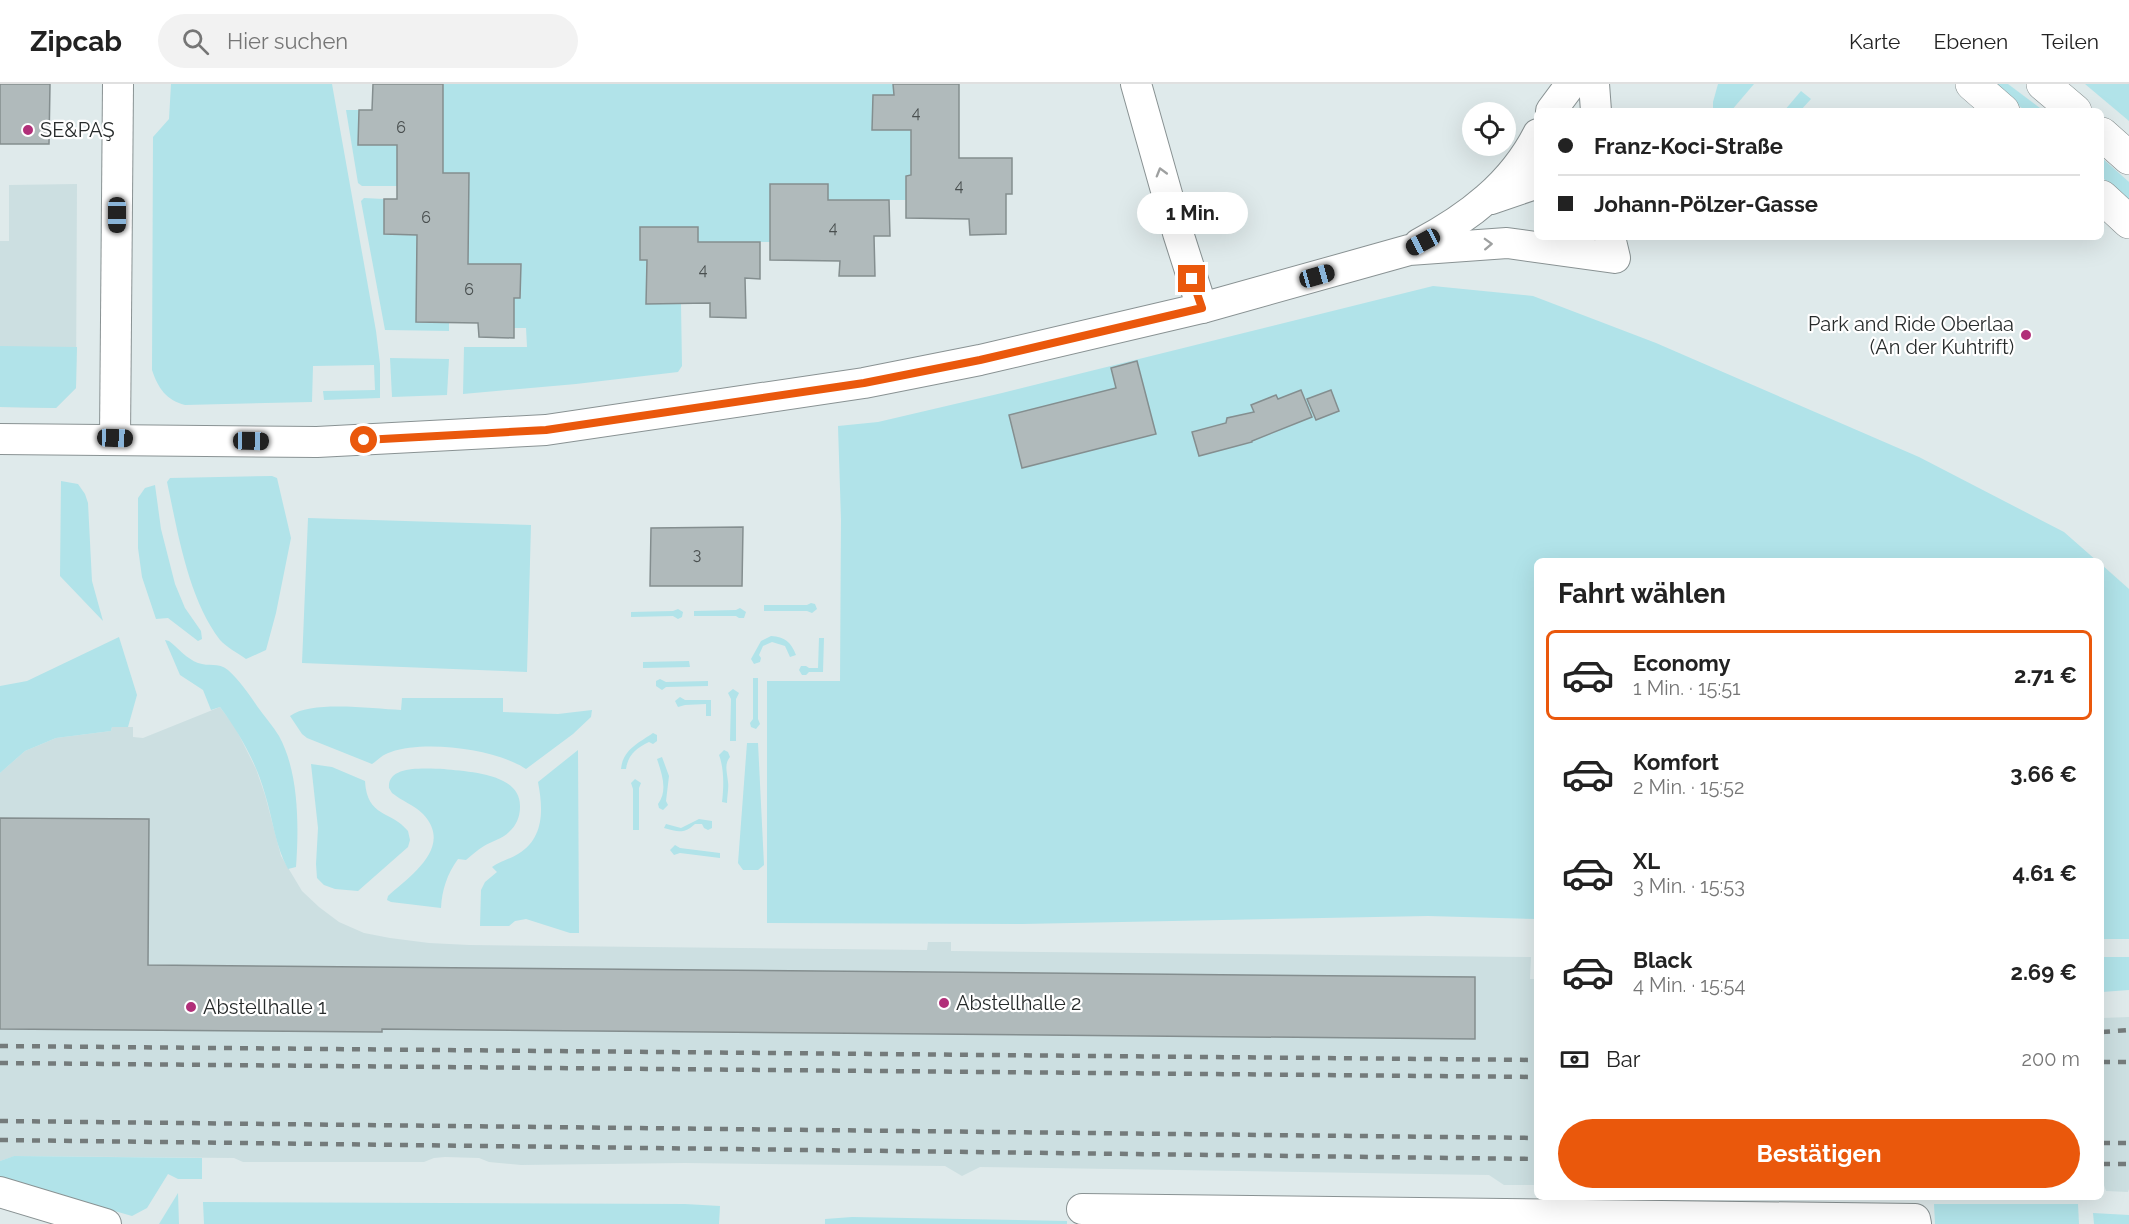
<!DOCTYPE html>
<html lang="de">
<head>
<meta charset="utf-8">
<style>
  :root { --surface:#fff; --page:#f2f2f2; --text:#222; --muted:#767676; --line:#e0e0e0; --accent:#ea580c }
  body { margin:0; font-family:Raleway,sans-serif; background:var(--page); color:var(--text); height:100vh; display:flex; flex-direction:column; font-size:22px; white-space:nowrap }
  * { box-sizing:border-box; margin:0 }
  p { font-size:20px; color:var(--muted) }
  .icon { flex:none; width:33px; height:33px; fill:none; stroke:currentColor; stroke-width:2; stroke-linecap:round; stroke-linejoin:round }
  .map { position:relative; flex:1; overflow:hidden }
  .side { position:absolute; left:1534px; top:474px; width:570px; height:642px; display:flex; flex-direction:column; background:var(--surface); border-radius:9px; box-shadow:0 6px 24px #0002 }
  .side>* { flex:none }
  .top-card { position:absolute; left:1534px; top:24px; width:570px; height:132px; border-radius:9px; box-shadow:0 6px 24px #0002; display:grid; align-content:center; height:132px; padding:0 24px; background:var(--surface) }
  .fabs { position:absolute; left:1462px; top:18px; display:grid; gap:12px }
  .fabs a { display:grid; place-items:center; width:54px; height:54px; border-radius:50%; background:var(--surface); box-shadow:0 6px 24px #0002; font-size:30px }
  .end { position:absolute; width:27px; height:27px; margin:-14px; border:8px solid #ea580c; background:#fff; box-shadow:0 0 0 3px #fff }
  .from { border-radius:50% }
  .bubble { position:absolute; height:42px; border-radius:21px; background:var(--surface); box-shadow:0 6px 24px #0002; font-size:20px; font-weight:700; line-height:42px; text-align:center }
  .car { position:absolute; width:18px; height:36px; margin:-18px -9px; border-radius:8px; box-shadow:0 0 4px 2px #0007; background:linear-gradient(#222 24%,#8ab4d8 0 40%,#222 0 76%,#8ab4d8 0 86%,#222 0) }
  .top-card b { display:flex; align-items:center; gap:21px; height:57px; font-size:22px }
  .top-card b+b { border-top:2px solid var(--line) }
  .top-card i { width:15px; height:15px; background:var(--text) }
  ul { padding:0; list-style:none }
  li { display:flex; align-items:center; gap:18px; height:90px; margin:0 12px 9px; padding:0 12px; border:3px solid transparent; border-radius:9px }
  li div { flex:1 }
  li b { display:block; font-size:22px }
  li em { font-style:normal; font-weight:700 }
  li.active { border-color:var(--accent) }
  li>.icon { width:54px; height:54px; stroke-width:1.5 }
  h2 { padding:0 24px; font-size:27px; line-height:72px }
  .pay { display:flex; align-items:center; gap:15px; height:66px; padding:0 24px; font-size:22px }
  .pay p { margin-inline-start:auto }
  .primary-button { display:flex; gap:12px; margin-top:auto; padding:12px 24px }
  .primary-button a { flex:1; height:69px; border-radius:36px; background:var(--accent); color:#fff; font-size:24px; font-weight:700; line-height:69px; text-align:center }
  header { display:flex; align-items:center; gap:36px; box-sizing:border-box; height:84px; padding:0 30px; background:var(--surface); border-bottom:2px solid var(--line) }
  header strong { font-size:28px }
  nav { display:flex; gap:33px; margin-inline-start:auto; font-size:21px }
  .search { width:420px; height:54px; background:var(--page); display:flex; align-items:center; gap:15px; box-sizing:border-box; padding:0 21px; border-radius:33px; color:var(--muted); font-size:22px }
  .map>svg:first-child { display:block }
  .built { fill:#ccdfe1 }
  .green { fill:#b1e3e9 }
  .building { fill:#b0babb; stroke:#848e8f; stroke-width:1.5 }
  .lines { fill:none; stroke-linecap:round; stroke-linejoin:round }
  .street-casing { stroke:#899293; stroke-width:32 }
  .secondary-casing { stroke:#899293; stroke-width:34 }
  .street { stroke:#fff; stroke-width:30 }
  .secondary { stroke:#fff; stroke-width:33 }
  .rail { stroke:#747b7b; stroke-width:4.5; stroke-dasharray:8 8; stroke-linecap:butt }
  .oneway { stroke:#9ea0a0 }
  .route { stroke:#ea580c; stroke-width:8 }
  .poi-dot { fill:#b12f79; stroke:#fff; stroke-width:2 }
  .labels { text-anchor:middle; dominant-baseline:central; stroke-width:4.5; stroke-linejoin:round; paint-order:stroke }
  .number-label { font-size:16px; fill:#494f4f }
  .poi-label { font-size:20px; fill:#272b2b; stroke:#fff; text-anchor:start }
</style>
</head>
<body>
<header>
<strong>Zipcab</strong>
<div class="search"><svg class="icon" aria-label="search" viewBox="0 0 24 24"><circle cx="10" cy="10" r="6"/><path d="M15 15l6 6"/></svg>Hier suchen</div>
<nav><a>Karte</a><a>Ebenen</a><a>Teilen</a></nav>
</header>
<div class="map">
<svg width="2129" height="1140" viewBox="0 0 2129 1140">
  <rect width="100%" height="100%" fill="#dfeaeb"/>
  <!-- built -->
  <g class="built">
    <path d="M77,100L76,304L56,324L0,323V157H9V101Z"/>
    <path d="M220,623L235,643L256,685L265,711L281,772L302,807L319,823L339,838L364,849L390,854L429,859L469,861L927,866L928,858H951V867L1531,873L1530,895H1538L1537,1101H1504L1489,1091L980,1083L962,1092L945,1082L685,1079L521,1081L489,1078L479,1074L445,1073L434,1074L424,1078H243L234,1074L15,1072L0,1077V689L25,667L56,654L111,647L112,643H133V653L143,654Z"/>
    <path d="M2129,933V1105L2128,1108L2106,1107L2102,1095V934Z"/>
  </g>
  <!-- green -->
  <g class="green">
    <path d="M171,0H332L376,247L380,280V314L324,316L323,307L375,306L374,281L313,282L312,318L185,321C166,316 158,304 152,286L153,53L169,35Z"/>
    <path d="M443,0H893L894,11H873L872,45L914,46L911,57V91L906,92V116H841L776,158H710L698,160V143H640V176H647L646,220H681L682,282L678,288L576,300L463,310L464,263H527L526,244H514V214H520L521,181L463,180L468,162L469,90L441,89L443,72Z"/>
    <path d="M1718,0H1754L1731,27H1713V18Z"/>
    <path d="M1995,0H2008L2044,27H2025Z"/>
    <path d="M2085,0H2129V37Z"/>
    <path d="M1801,7L1811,15L1800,27H1784Z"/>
    <path d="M346,26H359V61H399V73L397,74V102H362L358,99Z"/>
    <path d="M2102,74L2129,98V118L2102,93Z"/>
    <path d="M364,114L384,115V150L422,151L417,197V238L449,239V247L385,246L361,117Z"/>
    <path d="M1433,202L1533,212L1656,259L1919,373L2064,448L2097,477H1538L1537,835L1428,832L1022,840L767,839V597H840L841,436L838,342L878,338L1002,309Z"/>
    <path d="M0,262L77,263L76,304L56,324L0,323Z"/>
    <path d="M390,274L449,275L447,311L392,313Z"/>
    <path d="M272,392L277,394L291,454L276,529L266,566L246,575C238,569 226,563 220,556C188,514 178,449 167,398L170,394Z"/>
    <path d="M61,397L78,400L85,410L88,419L92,497L103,537L60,492Z"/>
    <path d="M155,401L161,445L175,500L185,524L201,547L202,555L198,557L168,534L156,535L142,493L138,464V414L145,404Z"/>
    <path d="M308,434L531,441L527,588L302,579Z"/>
    <path d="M2102,481L2129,505V855H2102Z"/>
    <path d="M811,519L815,520L817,525L812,529L807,527H764V521H807Z"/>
    <path d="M740,524L746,528L744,534H739L736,532H694V527L736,526Z"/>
    <path d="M678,525L683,528L682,533L678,535L673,532L631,533V528L673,527Z"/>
    <path d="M771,552C785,553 791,558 796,571L790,573L785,562L772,558L763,562L759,571L761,574L760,578L754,580L751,575L761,557Z"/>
    <path d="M119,553L137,611L128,643H112L111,647L56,654L25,667L0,689V602L27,597Z"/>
    <path d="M819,554H824L823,588H809L806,591H802L799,586L801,582H806L809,584H818Z"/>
    <path d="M165,556L169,557C178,564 187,575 198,579C209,583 218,578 228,586C239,596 249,610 257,622C264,632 273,642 279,652C299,688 299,743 296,783L288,785C275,761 273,736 265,710C256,678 240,650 220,623L211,626L203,606L180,591Z"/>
    <path d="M689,577L690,583L643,584V578Z"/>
    <path d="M753,594H758V635L760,640L756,645L751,643L750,639L753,635Z"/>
    <path d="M660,595L666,598L708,597V602L666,603L662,606L656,602V597Z"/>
    <path d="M733,605L739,609L736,615V657H730L731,615L728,609Z"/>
    <path d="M680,613L685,616H711V632H706V620L685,621L678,623L675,617Z"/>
    <path d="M402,614H503V628L558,630L592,626L591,633L573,650L526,685C496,665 426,656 391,668C383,670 378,676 372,680L307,654L302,650L290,632C312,616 373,625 401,626Z"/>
    <path d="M653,649L657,651V657L653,660L649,658C636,664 628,671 626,685H621C623,665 639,659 653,649Z"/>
    <path d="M747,659H758L764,781L758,786H743L738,779Z"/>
    <path d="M578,666L579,849H570L526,835L515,837L509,842H480L481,806L485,798L497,788L492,783C500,777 510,775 518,770C545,754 543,724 538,698Z"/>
    <path d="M724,666L728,668L730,673C724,680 727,688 728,698C729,704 727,712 727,719L722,718C724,702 724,684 719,671Z"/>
    <path d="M662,673L669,692L666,717L668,721L663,726L659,724L658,720C668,707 662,690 657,675Z"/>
    <path d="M311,680L332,683L365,697C367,734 391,726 408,747L410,756L408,763L358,807L335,805L324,801L317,794L316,780L318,744Z"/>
    <path d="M444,685C469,688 521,689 520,723C520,733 516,742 509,748C502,755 492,757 484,762C477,766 472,771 466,776L458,775C447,790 442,806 441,824L391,818L387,816L388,812C410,792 454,763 423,730C414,721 402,717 392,709L389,704C387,680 428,685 444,685Z"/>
    <path d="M635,695L641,699L639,704V746H633V705L631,699Z"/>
    <path d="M699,735L712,737V744L708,746L704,744L702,740H695C684,750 678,748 664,744L666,740L681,744Z"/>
    <path d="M675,761L680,764L720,769V774L680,769L674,771L670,766Z"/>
    <path d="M2102,873H2129V906L2102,908Z"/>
    <path d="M14,1072L202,1074V1095H178L168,1090L147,1124L132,1132L0,1094V1077Z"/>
    <path d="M178,1109L179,1140H159Z"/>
    <path d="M203,1118L685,1120L720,1122L719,1140H204Z"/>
    <path d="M1934,1120H2078L2079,1140H1935Z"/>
    <path d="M2093,1129L2129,1131V1140H2094Z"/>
    <path d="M852,1133L1067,1137V1140H825V1135Z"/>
  </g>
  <!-- building -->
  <g class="building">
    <path d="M0,0H50L49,60H0Z"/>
    <path d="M373,0H443V89H469L468,180H521L520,214H514V254L479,253L478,239L416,238L417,151L384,150V115H397V61H358L359,26H372Z"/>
    <path d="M893,0H959V74H1012V110H1006V150L970,151L969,135L906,134V92L911,91V46H872L873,11H894Z"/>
    <path d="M770,100H828V116H889L890,152H874L875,192H839L840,177L770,176Z"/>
    <path d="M640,143H698V158H760V195L745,194L746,234L710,233V219L646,220L647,176H640Z"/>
    <path d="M1137,277L1156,350L1022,384L1009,331L1116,304L1111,284Z"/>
    <path d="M1301,306L1312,333L1252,357V358L1199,372L1192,348L1226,339L1227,334L1254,328L1251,321L1276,311L1278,315Z"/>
    <path d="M1331,306L1339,327L1316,336L1307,315Z"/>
    <path d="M743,443L742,502H650L651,444Z"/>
    <path d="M0,734L149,735L148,881L1475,893V955L382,945V948L0,945Z"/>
  </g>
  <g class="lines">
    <defs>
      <g id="street">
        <path d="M1136,0L1178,149L1202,224"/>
        <path d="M1594,0L1596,27"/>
        <path d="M1551,27L1571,0"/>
        <path d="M1491,115L1538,99"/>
        <path d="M1419,160C1468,134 1512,101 1538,50"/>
        <path d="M115,354L118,0"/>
        <path d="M0,355L317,358L546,346L864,299L980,276L1202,224L1409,166L1507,159L1615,174L1610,153"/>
        <path d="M0,1108L106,1140"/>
        <path d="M1082,1125L1915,1135L1916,1140"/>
      </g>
      <g id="secondary">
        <path d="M1972,0L2003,27"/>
        <path d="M2043,0L2075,27"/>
        <path d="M2102,50L2129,74"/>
        <path d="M2102,113L2129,138"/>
      </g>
    </defs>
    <!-- street casing -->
    <use href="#street" class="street-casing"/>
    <!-- secondary casing -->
    <use href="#secondary" class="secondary-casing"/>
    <!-- street -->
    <use href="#street" class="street"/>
    <!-- secondary -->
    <use href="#secondary" class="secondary"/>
    <!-- rail -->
    <g class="rail">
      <path d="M2102,948L2129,946"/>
      <path d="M0,962L1538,976"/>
      <path d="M2102,978H2129"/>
      <path d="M0,979L1538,993"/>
      <path d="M0,1037L1538,1054"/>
      <path d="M0,1056L1538,1075"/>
      <path d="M2102,1059H2129"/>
      <path d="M2102,1080H2129"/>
    </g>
  </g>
  <!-- one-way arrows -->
  <defs><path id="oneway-chevron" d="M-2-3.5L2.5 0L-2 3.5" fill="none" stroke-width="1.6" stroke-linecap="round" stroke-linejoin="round" transform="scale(1.5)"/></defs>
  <g class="oneway">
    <use href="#oneway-chevron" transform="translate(1161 88) rotate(-106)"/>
    <use href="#oneway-chevron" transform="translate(1488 160) rotate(-2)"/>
  </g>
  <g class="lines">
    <!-- route -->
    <path class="route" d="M364,356L546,346L864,299L980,276L1202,224L1192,195"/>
  </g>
  <!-- markers -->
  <g class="poi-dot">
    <circle cx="28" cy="46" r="6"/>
    <circle cx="2026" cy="251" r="6"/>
    <circle cx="944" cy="919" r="6"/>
    <circle cx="191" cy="923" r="6"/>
  </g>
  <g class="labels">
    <!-- number labels -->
    <g class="number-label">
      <text x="916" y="28">4</text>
      <text x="401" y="43">6</text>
      <text x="959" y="101">4</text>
      <text x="426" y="133">6</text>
      <text x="833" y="143">4</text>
      <text x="703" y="185">4</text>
      <text x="469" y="205">6</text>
      <text x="697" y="470">3</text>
    </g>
    <!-- poi labels -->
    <g class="poi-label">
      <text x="40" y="46">SE&amp;PAŞ</text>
      <text x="2014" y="240" text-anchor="end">Park and Ride Oberlaa<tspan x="2014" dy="23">(An der Kuhtrift)</tspan></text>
      <text x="956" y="919">Abstellhalle 2</text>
      <text x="203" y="923">Abstellhalle 1</text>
    </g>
  </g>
</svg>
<div class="fabs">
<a><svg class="icon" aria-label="locate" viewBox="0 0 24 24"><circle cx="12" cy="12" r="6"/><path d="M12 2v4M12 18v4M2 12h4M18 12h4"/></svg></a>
</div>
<i class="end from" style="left:364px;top:356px"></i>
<i class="end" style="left:1192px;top:195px"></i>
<div class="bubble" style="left:1137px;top:108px;width:111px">1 Min.</div>
<i class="car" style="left:117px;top:131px;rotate:180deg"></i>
<i class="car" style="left:1423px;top:158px;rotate:242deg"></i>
<i class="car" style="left:1317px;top:192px;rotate:74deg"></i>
<i class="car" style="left:115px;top:354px;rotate:92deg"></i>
<i class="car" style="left:251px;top:357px;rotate:91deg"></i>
<div class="top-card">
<b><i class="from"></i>Franz-Koci-Straße</b>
<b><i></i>Johann-Pölzer-Gasse</b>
</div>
<section class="side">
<h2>Fahrt wählen</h2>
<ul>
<li class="active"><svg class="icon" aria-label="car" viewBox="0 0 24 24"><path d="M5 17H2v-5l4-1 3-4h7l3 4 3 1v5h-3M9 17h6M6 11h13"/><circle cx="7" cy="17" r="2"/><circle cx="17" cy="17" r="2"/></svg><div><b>Economy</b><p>1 Min. · 15:51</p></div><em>2.71 €</em></li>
<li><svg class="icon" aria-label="car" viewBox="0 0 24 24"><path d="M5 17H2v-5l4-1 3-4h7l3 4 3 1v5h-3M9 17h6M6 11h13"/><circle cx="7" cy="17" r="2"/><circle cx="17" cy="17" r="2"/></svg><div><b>Komfort</b><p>2 Min. · 15:52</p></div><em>3.66 €</em></li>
<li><svg class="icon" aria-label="car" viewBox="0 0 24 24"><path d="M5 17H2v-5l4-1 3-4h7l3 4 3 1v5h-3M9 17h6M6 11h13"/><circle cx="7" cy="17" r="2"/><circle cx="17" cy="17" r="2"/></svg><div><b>XL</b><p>3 Min. · 15:53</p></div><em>4.61 €</em></li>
<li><svg class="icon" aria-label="car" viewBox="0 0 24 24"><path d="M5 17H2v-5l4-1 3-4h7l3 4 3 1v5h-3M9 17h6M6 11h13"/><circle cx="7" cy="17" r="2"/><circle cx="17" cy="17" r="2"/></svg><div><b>Black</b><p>4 Min. · 15:54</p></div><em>2.69 €</em></li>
</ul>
<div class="pay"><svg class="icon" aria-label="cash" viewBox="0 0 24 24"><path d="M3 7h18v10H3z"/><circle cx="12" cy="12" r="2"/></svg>Bar<p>200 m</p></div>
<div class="primary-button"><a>Bestätigen</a></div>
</section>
</div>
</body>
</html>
